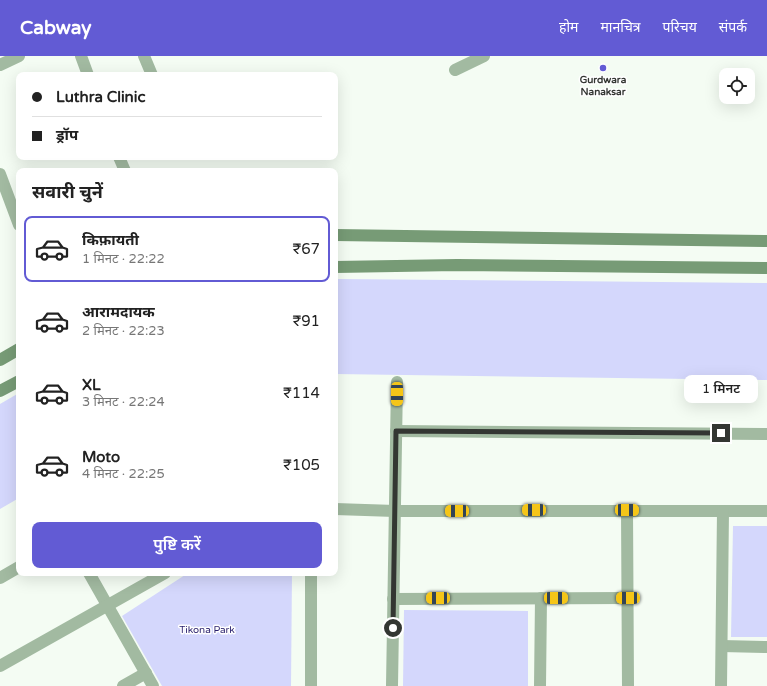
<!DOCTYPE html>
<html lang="hi">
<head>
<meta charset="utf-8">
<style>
  :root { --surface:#fff; --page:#f6f6f6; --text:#222; --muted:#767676; --line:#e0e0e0; --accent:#625bd4 }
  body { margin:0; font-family:"Varela Round","Noto Sans Devanagari",sans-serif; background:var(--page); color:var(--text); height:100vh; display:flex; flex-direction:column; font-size:15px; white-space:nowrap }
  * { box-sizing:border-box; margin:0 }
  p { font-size:13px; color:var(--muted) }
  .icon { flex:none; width:22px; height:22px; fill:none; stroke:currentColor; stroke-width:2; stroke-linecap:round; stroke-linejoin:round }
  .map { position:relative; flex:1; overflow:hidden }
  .details { position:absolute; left:16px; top:112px; width:322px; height:408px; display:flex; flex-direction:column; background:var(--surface); border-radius:8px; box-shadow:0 4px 16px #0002 }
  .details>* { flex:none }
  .banner { position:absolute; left:16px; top:16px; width:322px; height:88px; border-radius:8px; box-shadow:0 4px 16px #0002; display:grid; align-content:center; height:88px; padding:0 16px; background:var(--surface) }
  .tools { position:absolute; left:719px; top:12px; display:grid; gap:8px }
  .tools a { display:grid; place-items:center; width:36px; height:36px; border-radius:8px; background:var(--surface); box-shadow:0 4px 16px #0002; font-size:20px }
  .end { position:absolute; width:18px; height:18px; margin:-9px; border:5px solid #333632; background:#fff; box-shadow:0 0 0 2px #fff }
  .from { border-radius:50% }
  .bubble { position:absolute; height:28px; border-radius:8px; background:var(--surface); box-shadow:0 4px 16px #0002; font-size:13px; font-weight:600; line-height:28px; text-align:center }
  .car { position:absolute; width:12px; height:24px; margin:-12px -6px; border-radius:5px; box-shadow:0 0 3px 1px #0007; background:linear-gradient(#f5c518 24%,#345 0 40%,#f5c518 0 76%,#345 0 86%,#f5c518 0) }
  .banner b { display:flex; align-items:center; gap:14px; height:38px; font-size:15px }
  .banner b+b { border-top:1px solid var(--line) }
  .banner i { width:10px; height:10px; background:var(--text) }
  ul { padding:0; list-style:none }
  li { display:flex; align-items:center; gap:12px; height:66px; margin:0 8px 6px; padding:0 8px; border:2px solid transparent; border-radius:8px }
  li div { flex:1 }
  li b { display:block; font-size:15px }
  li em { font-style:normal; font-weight:600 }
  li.current { border-color:var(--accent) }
  li>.icon { width:36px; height:36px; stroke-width:1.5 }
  h2 { padding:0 16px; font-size:18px; line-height:48px }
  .action { display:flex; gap:8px; margin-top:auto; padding:8px 16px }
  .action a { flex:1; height:46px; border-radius:8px; background:var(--accent); color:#fff; font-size:16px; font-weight:600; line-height:46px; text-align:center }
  header { display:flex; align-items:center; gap:24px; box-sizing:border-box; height:56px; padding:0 20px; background:var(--accent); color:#fff }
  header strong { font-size:19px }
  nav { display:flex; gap:22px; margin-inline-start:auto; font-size:14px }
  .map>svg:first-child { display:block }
  .green { fill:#d4d7fc }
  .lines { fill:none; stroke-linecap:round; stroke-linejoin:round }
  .street { stroke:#a2baa1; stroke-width:12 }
  .secondary { stroke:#779b76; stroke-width:12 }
  .route { stroke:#333632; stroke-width:5 }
  .poi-dot { fill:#625bd4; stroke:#fff; stroke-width:1.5 }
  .labels { text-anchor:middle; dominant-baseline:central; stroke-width:3; stroke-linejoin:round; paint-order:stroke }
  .poi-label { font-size:10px; font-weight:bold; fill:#333632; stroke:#fff }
  .park-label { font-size:10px; fill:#281f6c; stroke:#fff }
</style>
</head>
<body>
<header>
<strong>Cabway</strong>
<nav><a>होम</a><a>मानचित्र</a><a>परिचय</a><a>संपर्क</a></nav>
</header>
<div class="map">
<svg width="767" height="630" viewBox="0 0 767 630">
  <rect width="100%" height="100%" fill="#f4fcf3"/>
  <!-- green -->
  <g class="green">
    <path d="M337,223L767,227V324L335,318V228Z"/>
    <path d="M19,337V442L0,453V348Z"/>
    <path d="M733,470H767V581H731Z"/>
    <path d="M188,517H292L291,630H162L122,560Z"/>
    <path d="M404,554L528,555V630H403Z"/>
  </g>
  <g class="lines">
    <!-- street -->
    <g class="street">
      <path d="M81,0L88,19"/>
      <path d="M144,0L152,19"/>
      <path d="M0,9L19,0"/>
      <path d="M455,14L484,0"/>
      <path d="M119,101L125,115"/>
      <path d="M0,118L19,169"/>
      <path d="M396,375L767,378"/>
      <path d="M335,453L395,455H767"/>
      <path d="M627,454L628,630"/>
      <path d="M89,517L153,630"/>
      <path d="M0,522L19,511"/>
      <path d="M393,543L628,542"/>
      <path d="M722,590L767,591"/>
      <path d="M0,610L165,517"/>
      <path d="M123,630L146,617"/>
      <path d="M311,630V517"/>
      <path d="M392,630L397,326"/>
      <path d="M540,630L541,542"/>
      <path d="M721,630L723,455"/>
    </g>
    <!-- secondary -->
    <g class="secondary">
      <path d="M335,179L767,185"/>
      <path d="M335,211L457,209L767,212"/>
      <path d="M0,304L19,293"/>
      <path d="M0,335L19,325"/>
    </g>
  </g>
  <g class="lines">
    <!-- route -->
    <path class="route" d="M393,572L396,375L721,377"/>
  </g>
  <!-- markers -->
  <circle class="poi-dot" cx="603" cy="12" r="4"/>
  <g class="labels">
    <!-- poi labels -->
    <g class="poi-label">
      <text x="603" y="24">Gurdwara<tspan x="603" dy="12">Nanaksar</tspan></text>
    </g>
    <!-- park labels -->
    <g class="park-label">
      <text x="207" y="574">Tikona Park</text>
    </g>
  </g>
</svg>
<div class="tools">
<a><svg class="icon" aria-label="locate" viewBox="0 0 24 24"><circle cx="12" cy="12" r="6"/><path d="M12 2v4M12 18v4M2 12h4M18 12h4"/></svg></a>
</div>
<i class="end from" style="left:393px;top:572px"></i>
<i class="end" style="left:721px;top:377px"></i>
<div class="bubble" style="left:684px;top:319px;width:74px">1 मिनट</div>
<i class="car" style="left:397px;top:338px;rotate:180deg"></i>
<i class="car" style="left:534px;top:454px;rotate:270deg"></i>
<i class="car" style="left:627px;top:454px;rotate:91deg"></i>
<i class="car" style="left:457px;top:455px;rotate:270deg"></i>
<i class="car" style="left:438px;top:542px;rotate:270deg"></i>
<i class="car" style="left:556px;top:542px;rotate:90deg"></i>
<i class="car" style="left:628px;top:542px;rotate:270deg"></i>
<div class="banner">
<b><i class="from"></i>Luthra Clinic</b>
<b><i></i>ड्रॉप</b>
</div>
<section class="details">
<h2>सवारी चुनें</h2>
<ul>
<li class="current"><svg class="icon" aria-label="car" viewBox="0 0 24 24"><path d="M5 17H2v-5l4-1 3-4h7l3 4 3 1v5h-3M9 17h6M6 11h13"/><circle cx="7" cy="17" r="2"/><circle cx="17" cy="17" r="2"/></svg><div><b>किफ़ायती</b><p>1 मिनट · 22:22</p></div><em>₹67</em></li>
<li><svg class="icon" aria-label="car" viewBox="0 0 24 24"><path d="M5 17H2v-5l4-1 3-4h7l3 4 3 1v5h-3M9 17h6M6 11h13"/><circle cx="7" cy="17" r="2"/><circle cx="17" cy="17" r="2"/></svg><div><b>आरामदायक</b><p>2 मिनट · 22:23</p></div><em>₹91</em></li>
<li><svg class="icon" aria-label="car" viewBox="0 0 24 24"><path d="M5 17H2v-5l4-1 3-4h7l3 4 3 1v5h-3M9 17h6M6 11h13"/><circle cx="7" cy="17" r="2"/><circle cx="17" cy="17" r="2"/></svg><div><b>XL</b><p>3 मिनट · 22:24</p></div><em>₹114</em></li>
<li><svg class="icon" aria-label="car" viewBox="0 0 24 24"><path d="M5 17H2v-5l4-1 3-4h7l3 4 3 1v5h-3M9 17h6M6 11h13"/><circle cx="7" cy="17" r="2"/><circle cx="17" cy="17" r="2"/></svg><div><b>Moto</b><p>4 मिनट · 22:25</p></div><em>₹105</em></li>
</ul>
<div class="action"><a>पुष्टि करें</a></div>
</section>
</div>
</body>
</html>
